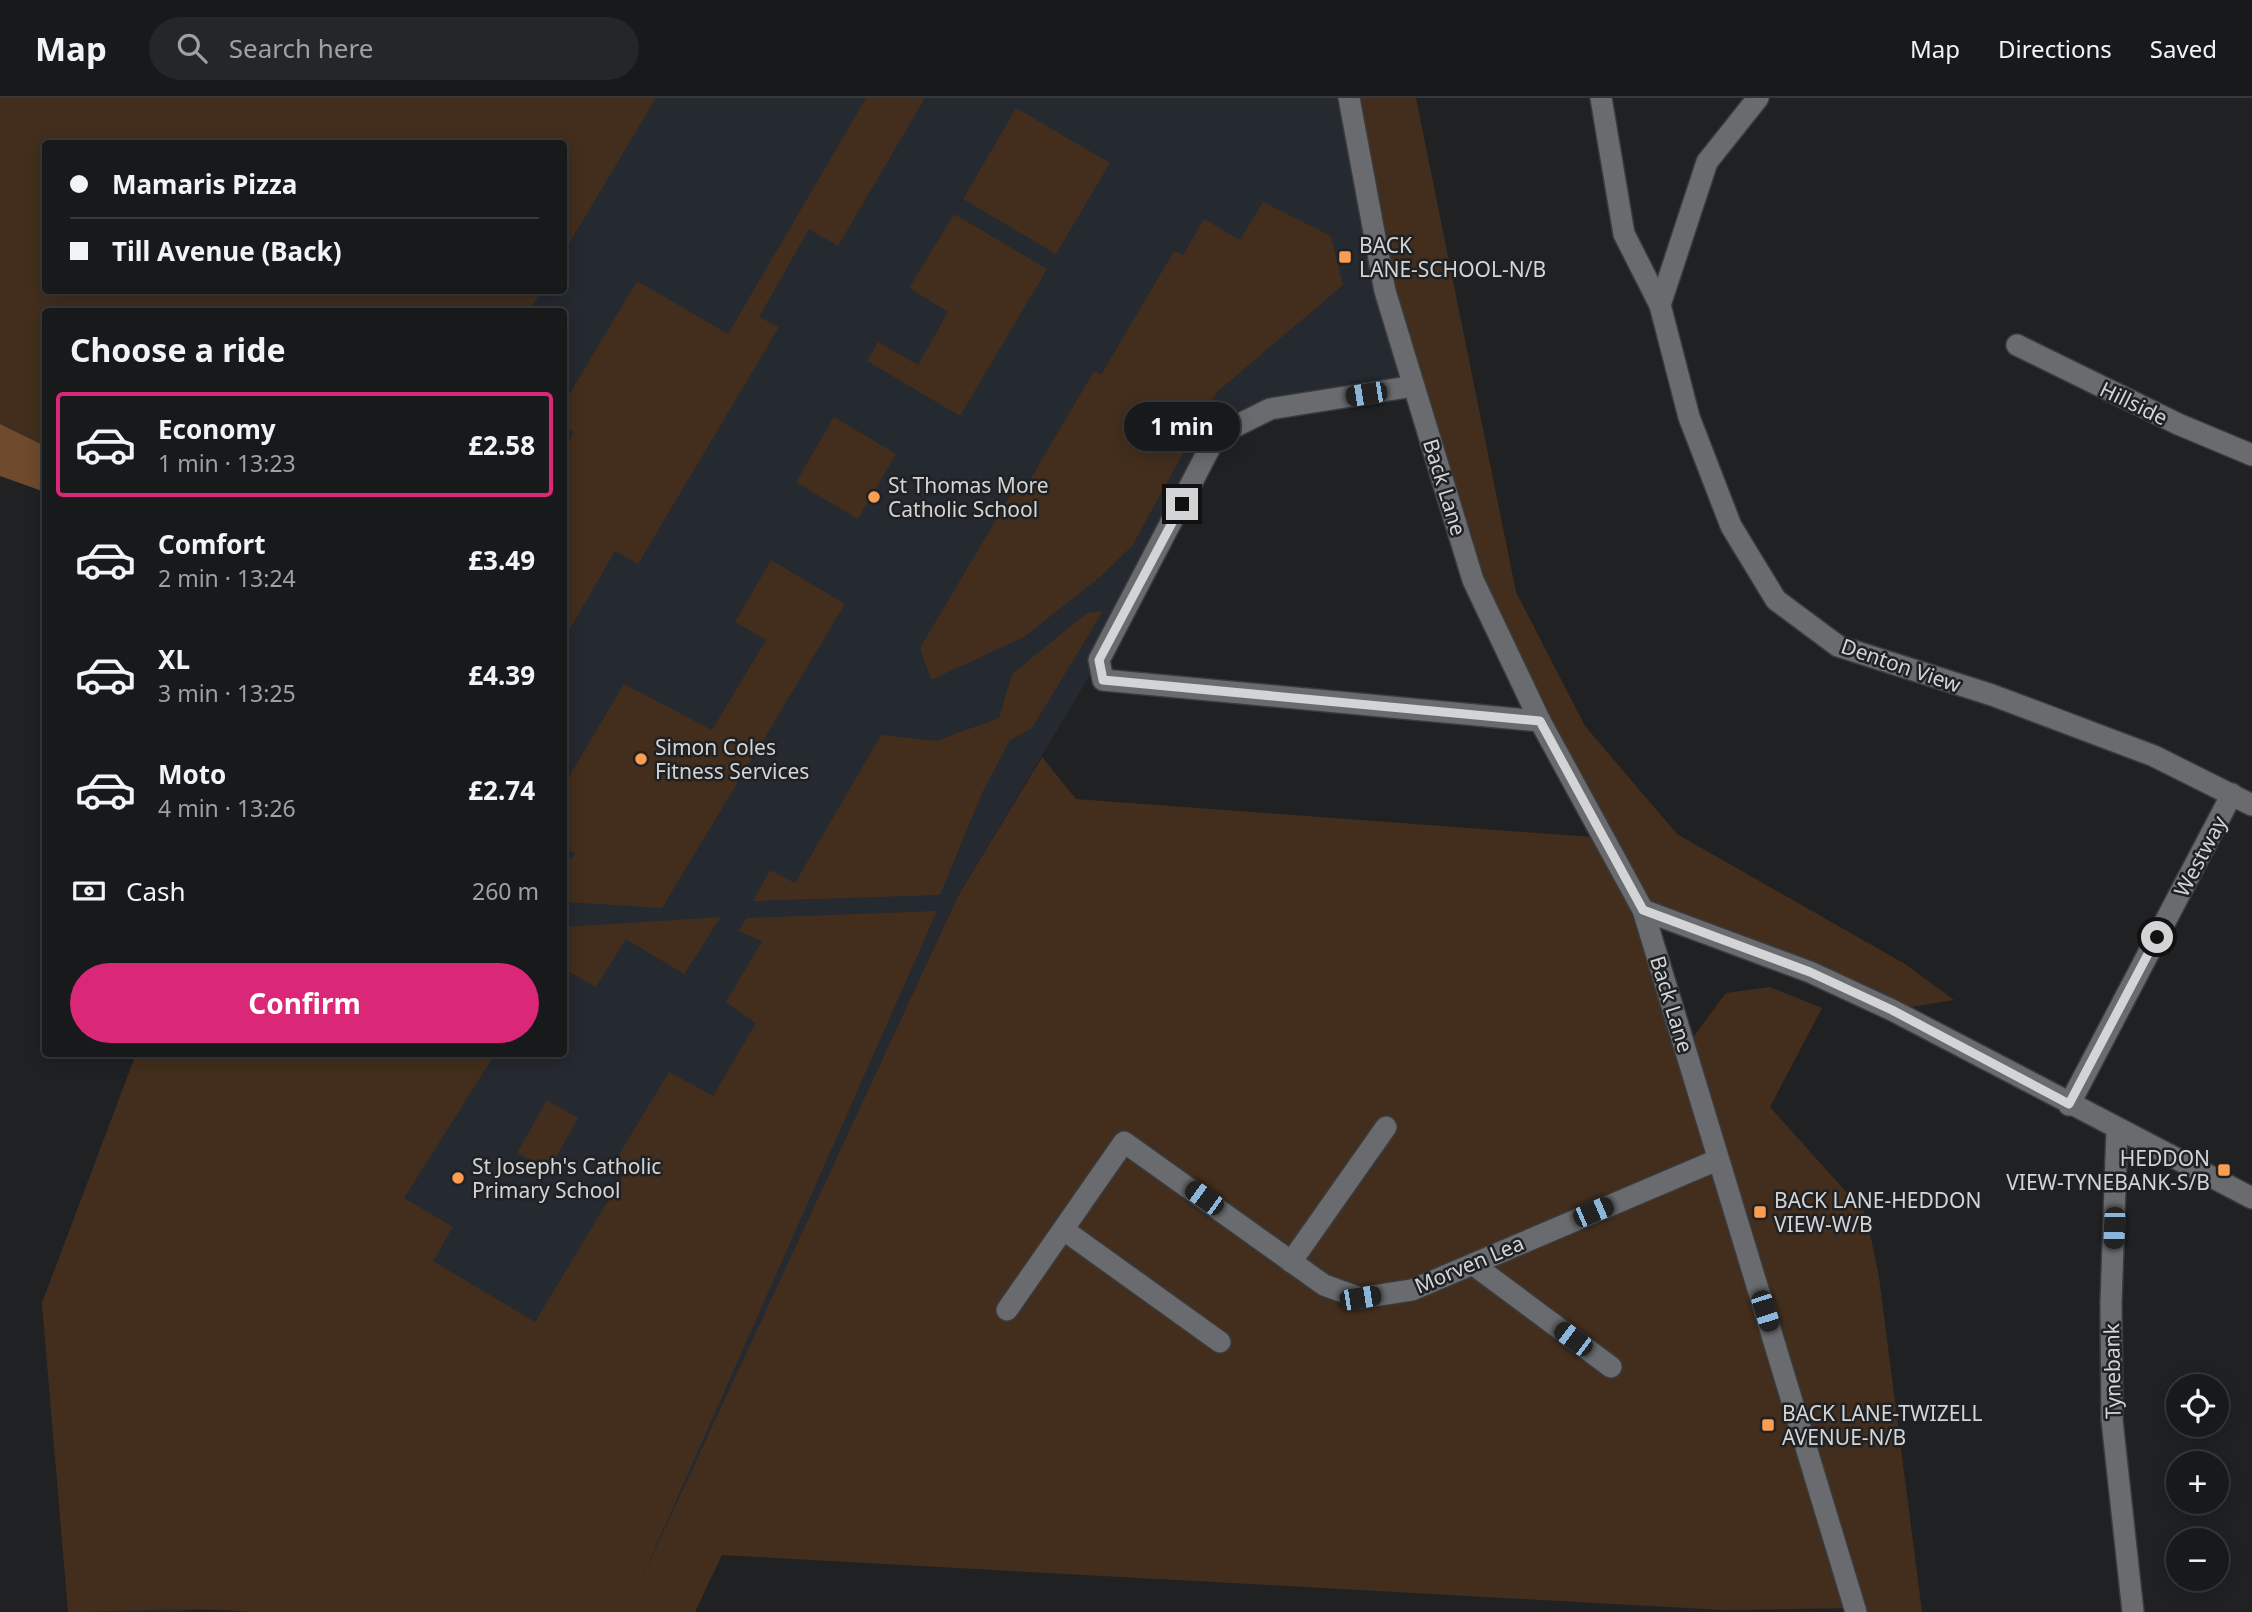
<!DOCTYPE html>
<html lang="en">
<head>
<meta charset="utf-8">
<style>
  :root { --surface:#18191a; --page:#252627; --text:#f1f3f6; --muted:#9fa0a2; --line:#363839; --accent:#db2777 }
  body { margin:0; font-family:"Noto Sans",sans-serif; background:var(--page); color:var(--text); height:100vh; display:flex; flex-direction:column; font-size:26px; white-space:nowrap }
  * { box-sizing:border-box; margin:0 }
  p { font-size:23px; color:var(--muted) }
  .icon { flex:none; width:38px; height:38px; fill:none; stroke:currentColor; stroke-width:2; stroke-linecap:round; stroke-linejoin:round }
  .map { position:relative; flex:1; overflow:hidden }
  .panel { position:absolute; left:42px; top:210px; width:525px; height:749px; display:flex; flex-direction:column; background:var(--surface); border-radius:7px; box-shadow:0 4px 18px #0003,0 0 0 2px var(--line) }
  .panel>* { flex:none }
  .guide { position:absolute; left:42px; top:42px; width:525px; height:154px; border-radius:7px; box-shadow:0 4px 18px #0003,0 0 0 2px var(--line); display:grid; align-content:center; height:154px; padding:0 28px; background:var(--surface) }
  .buttons { position:absolute; left:2166px; top:1276px; display:grid; gap:14px }
  .buttons a { display:grid; place-items:center; width:63px; height:63px; border-radius:50%; background:var(--surface); box-shadow:0 4px 18px #0003,0 0 0 2px var(--line); font-size:35px }
  .end { position:absolute; width:32px; height:32px; margin:-16px; border:9px solid #d3d4d6; background:#111; box-shadow:0 0 0 4px #111 }
  .from { border-radius:50% }
  .bubble { position:absolute; height:49px; border-radius:24px; background:var(--surface); box-shadow:0 4px 18px #0003,0 0 0 2px var(--line); font-size:23px; font-weight:700; line-height:49px; text-align:center }
  .car { position:absolute; width:21px; height:42px; margin:-21px -10px; border-radius:9px; box-shadow:0 0 5px 2px #0007; background:linear-gradient(#222 24%,#8ab4d8 0 40%,#222 0 76%,#8ab4d8 0 86%,#222 0) }
  .guide b { display:flex; align-items:center; gap:24px; height:66px; font-size:26px }
  .guide b+b { border-top:2px solid var(--line) }
  .guide i { width:18px; height:18px; background:var(--text) }
  ul { padding:0; list-style:none }
  li { display:flex; align-items:center; gap:21px; height:105px; margin:0 14px 10px; padding:0 14px; border:4px solid transparent; border-radius:7px }
  li div { flex:1 }
  li b { display:block; font-size:26px }
  li em { font-style:normal; font-weight:700 }
  li.selected { border-color:var(--accent) }
  li>.icon { width:63px; height:63px; stroke-width:1.5 }
  h2 { padding:0 28px; font-size:32px; line-height:84px }
  .pay { display:flex; align-items:center; gap:18px; height:77px; padding:0 28px; font-size:26px }
  .pay p { margin-inline-start:auto }
  .button { display:flex; gap:14px; margin-top:auto; padding:14px 28px }
  .button a { flex:1; height:80px; border-radius:42px; background:var(--accent); color:#fff; font-size:28px; font-weight:700; line-height:80px; text-align:center }
  header { display:flex; align-items:center; gap:42px; box-sizing:border-box; height:98px; padding:0 35px; background:var(--surface); border-bottom:2px solid var(--line) }
  header strong { font-size:33px }
  nav { display:flex; gap:38px; margin-inline-start:auto; font-size:24px }
  .search { width:490px; height:63px; background:var(--page); display:flex; align-items:center; gap:18px; box-sizing:border-box; padding:0 24px; border-radius:38px; color:var(--muted); font-size:26px }
  .map>svg:first-child { display:block }
  .built { fill:#252930; fill-rule:evenodd }
  .green { fill:#432e1d }
  .forest { fill:#6f4a2d }
  .lines { fill:none; stroke-linecap:round; stroke-linejoin:round }
  .minor-casing { stroke:#3a3b3d; stroke-width:24 }
  .minor { stroke:#6a6b6e; stroke-width:21 }
  .route { stroke:#d3d4d6; stroke-width:9 }
  .poi-dot { fill:#fb9e51; stroke:#202123; stroke-width:2.5 }
  .labels { text-anchor:middle; dominant-baseline:central; stroke-width:5; stroke-linejoin:round; paint-order:stroke }
  .poi-label { font-size:21px; fill:#d3d4d6; stroke:#202123; text-anchor:start }
  .street-label { font-size:21px; fill:#d3d4d6; stroke:#202123 }
</style>
</head>
<body>
<header>
<strong>Map</strong>
<div class="search"><svg class="icon" aria-label="search" viewBox="0 0 24 24"><circle cx="10" cy="10" r="6"/><path d="M15 15l6 6"/></svg>Search here</div>
<nav><a>Map</a><a>Directions</a><a>Saved</a></nav>
</header>
<div class="map">
<svg width="2252" height="1514" viewBox="0 0 2252 1514">
  <rect width="100%" height="100%" fill="#202123"/>
  <!-- built -->
  <path class="built" d="M0,0H1349L1414,288L1270,311L1216,338L1099,562L958,798L627,1514H249L202,1510L177,1514H68L42,1205L136,956H564V214H46L45,348L0,326ZM46,46H564V192H46Z"/>
  <!-- green -->
  <g class="green">
    <path d="M0,0H656L564,154V46H46V192L541,193L528,214H46L45,348L0,326Z"/>
    <path d="M866,0H925L838,148L809,131L759,219L779,229L638,466L615,453L564,541V351L574,334L564,328V305L637,183L728,236Z"/>
    <path d="M1348,0H1416L1516,494L1585,628L1677,736L1905,866L1954,902L1892,912L1644,812L1688,946L1726,895L1770,889L1822,910L1770,1009L1866,1116L1879,1179L1922,1514H1856L1855,1510L1723,1512L722,1457L695,1514H249C189,1508 129,1514 68,1514L42,1205L136,956H495L404,1100L453,1129L433,1163L535,1224L627,1071L615,1063L669,974L713,998L756,925L726,904L762,843L738,833L747,820L937,813L636,1493L958,798L1042,659L1076,701L1605,740L1473,482L1385,193Z"/>
    <path d="M1016,10L1110,65L1056,156L963,101Z"/>
    <path d="M1263,104L1331,138L1343,187L1217,294L1132,448L1100,479L1024,539L931,582L920,550L1019,383L1027,387L1094,273L1101,277L1174,153L1183,157L1204,121L1240,142Z"/>
    <path d="M954,116L1047,171L960,318L867,263L878,244L918,267L948,214L909,190Z"/>
    <path d="M834,319L896,356L858,421L796,384Z"/>
    <path d="M771,462L845,506L662,810L564,804V757L571,761L575,756L564,750V687L624,586L712,632L766,542L735,524Z"/>
    <path d="M1103,513L1032,630L1010,642L982,695L940,797L753,803L770,772L795,785L881,637L936,643L999,620L1012,576L1087,515Z"/>
    <path d="M721,819L684,876L626,841L596,889L564,871V829Z"/>
    <path d="M547,1002L578,1020L549,1072L517,1055Z"/>
  </g>
  <!-- forest -->
  <path class="forest" d="M0,326L45,348V394L0,378Z"/>
  <g class="lines">
    <defs>
      <g id="minor">
        <path d="M1349,0L1385,193L1473,482L1540,623L1643,812L1856,1514"/>
        <path d="M1601,0L1624,136L1660,207"/>
        <path d="M1758,0L1707,64L1660,207L1689,319L1731,428L1776,502L1838,548L1992,597L2154,658L2252,707"/>
        <path d="M2017,247L2178,326L2252,357"/>
        <path d="M1414,288L1270,311L1216,338L1099,562L1103,582L1540,623"/>
        <path d="M1643,812L1810,874L1892,912L2252,1100"/>
        <path d="M2069,1007L2232,696"/>
        <path d="M2117,1031L2111,1205L2112,1322L2133,1514"/>
        <path d="M1064,1132L1220,1244"/>
        <path d="M1291,1164L1386,1029"/>
        <path d="M1474,1167L1611,1269"/>
        <path d="M1007,1212L1124,1044L1324,1187L1360,1200L1412,1192L1717,1062"/>
      </g>
    </defs>
    <!-- minor casing -->
    <use href="#minor" class="minor-casing"/>
    <!-- minor -->
    <use href="#minor" class="minor"/>
  </g>
  <g class="lines">
    <!-- route -->
    <path class="route" d="M1182,406L1099,562L1103,582L1540,623L1643,812L1810,874L1892,912L2069,1006L2157,839"/>
  </g>
  <!-- markers -->
  <g class="poi-dot">
    <rect x="1338" y="152" width="14" height="14" rx="3.5"/>
    <circle cx="874" cy="399" r="7"/>
    <circle cx="641" cy="661" r="7"/>
    <rect x="2217" y="1065" width="14" height="14" rx="3.5"/>
    <circle cx="458" cy="1080" r="7"/>
    <rect x="1753" y="1107" width="14" height="14" rx="3.5"/>
    <rect x="1761" y="1320" width="14" height="14" rx="3.5"/>
  </g>
  <g class="labels">
    <!-- poi labels -->
    <g class="poi-label">
      <text x="1359" y="147">BACK<tspan x="1359" dy="24">LANE-SCHOOL-N/B</tspan></text>
      <text x="888" y="387">St Thomas More<tspan x="888" dy="24">Catholic School</tspan></text>
      <text x="655" y="649">Simon Coles<tspan x="655" dy="24">Fitness Services</tspan></text>
      <text x="2210" y="1060" text-anchor="end">HEDDON<tspan x="2210" dy="24">VIEW-TYNEBANK-S/B</tspan></text>
      <text x="472" y="1068">St Joseph's Catholic<tspan x="472" dy="24">Primary School</tspan></text>
      <text x="1774" y="1102">BACK LANE-HEDDON<tspan x="1774" dy="24">VIEW-W/B</tspan></text>
      <text x="1782" y="1315">BACK LANE-TWIZELL<tspan x="1782" dy="24">AVENUE-N/B</tspan></text>
    </g>
    <!-- street labels -->
    <g class="street-label">
      <text transform="translate(2134 305) rotate(26)">Hillside</text>
      <text transform="translate(1445 389) rotate(73)">Back Lane</text>
      <text transform="translate(1901 567) rotate(19)">Denton View</text>
      <text transform="translate(2200 758) rotate(-62)">Westway</text>
      <text transform="translate(1672 906) rotate(73)">Back Lane</text>
      <text transform="translate(1469 1166) rotate(-23)">Morven Lea</text>
      <text transform="translate(2112 1273) rotate(-91)">Tynebank</text>
    </g>
  </g>
</svg>
<div class="buttons">
<a><svg class="icon" aria-label="locate" viewBox="0 0 24 24"><circle cx="12" cy="12" r="6"/><path d="M12 2v4M12 18v4M2 12h4M18 12h4"/></svg></a>
<a>+</a>
<a>−</a>
</div>
<i class="end from" style="left:2157px;top:839px"></i>
<i class="end" style="left:1182px;top:406px"></i>
<div class="bubble" style="left:1124px;top:304px;width:116px">1 min</div>
<i class="car" style="left:1366px;top:296px;rotate:261deg"></i>
<i class="car" style="left:1204px;top:1100px;rotate:306deg"></i>
<i class="car" style="left:1593px;top:1114px;rotate:67deg"></i>
<i class="car" style="left:2114px;top:1130px;rotate:182deg"></i>
<i class="car" style="left:1360px;top:1200px;rotate:81deg"></i>
<i class="car" style="left:1765px;top:1213px;rotate:162deg"></i>
<i class="car" style="left:1573px;top:1241px;rotate:307deg"></i>
<div class="guide">
<b><i class="from"></i>Mamaris Pizza</b>
<b><i></i>Till Avenue (Back)</b>
</div>
<section class="panel">
<h2>Choose a ride</h2>
<ul>
<li class="selected"><svg class="icon" aria-label="car" viewBox="0 0 24 24"><path d="M5 17H2v-5l4-1 3-4h7l3 4 3 1v5h-3M9 17h6M6 11h13"/><circle cx="7" cy="17" r="2"/><circle cx="17" cy="17" r="2"/></svg><div><b>Economy</b><p>1 min · 13:23</p></div><em>£2.58</em></li>
<li><svg class="icon" aria-label="car" viewBox="0 0 24 24"><path d="M5 17H2v-5l4-1 3-4h7l3 4 3 1v5h-3M9 17h6M6 11h13"/><circle cx="7" cy="17" r="2"/><circle cx="17" cy="17" r="2"/></svg><div><b>Comfort</b><p>2 min · 13:24</p></div><em>£3.49</em></li>
<li><svg class="icon" aria-label="car" viewBox="0 0 24 24"><path d="M5 17H2v-5l4-1 3-4h7l3 4 3 1v5h-3M9 17h6M6 11h13"/><circle cx="7" cy="17" r="2"/><circle cx="17" cy="17" r="2"/></svg><div><b>XL</b><p>3 min · 13:25</p></div><em>£4.39</em></li>
<li><svg class="icon" aria-label="car" viewBox="0 0 24 24"><path d="M5 17H2v-5l4-1 3-4h7l3 4 3 1v5h-3M9 17h6M6 11h13"/><circle cx="7" cy="17" r="2"/><circle cx="17" cy="17" r="2"/></svg><div><b>Moto</b><p>4 min · 13:26</p></div><em>£2.74</em></li>
</ul>
<div class="pay"><svg class="icon" aria-label="cash" viewBox="0 0 24 24"><path d="M3 7h18v10H3z"/><circle cx="12" cy="12" r="2"/></svg>Cash<p>260 m</p></div>
<div class="button"><a>Confirm</a></div>
</section>
</div>
</body>
</html>
